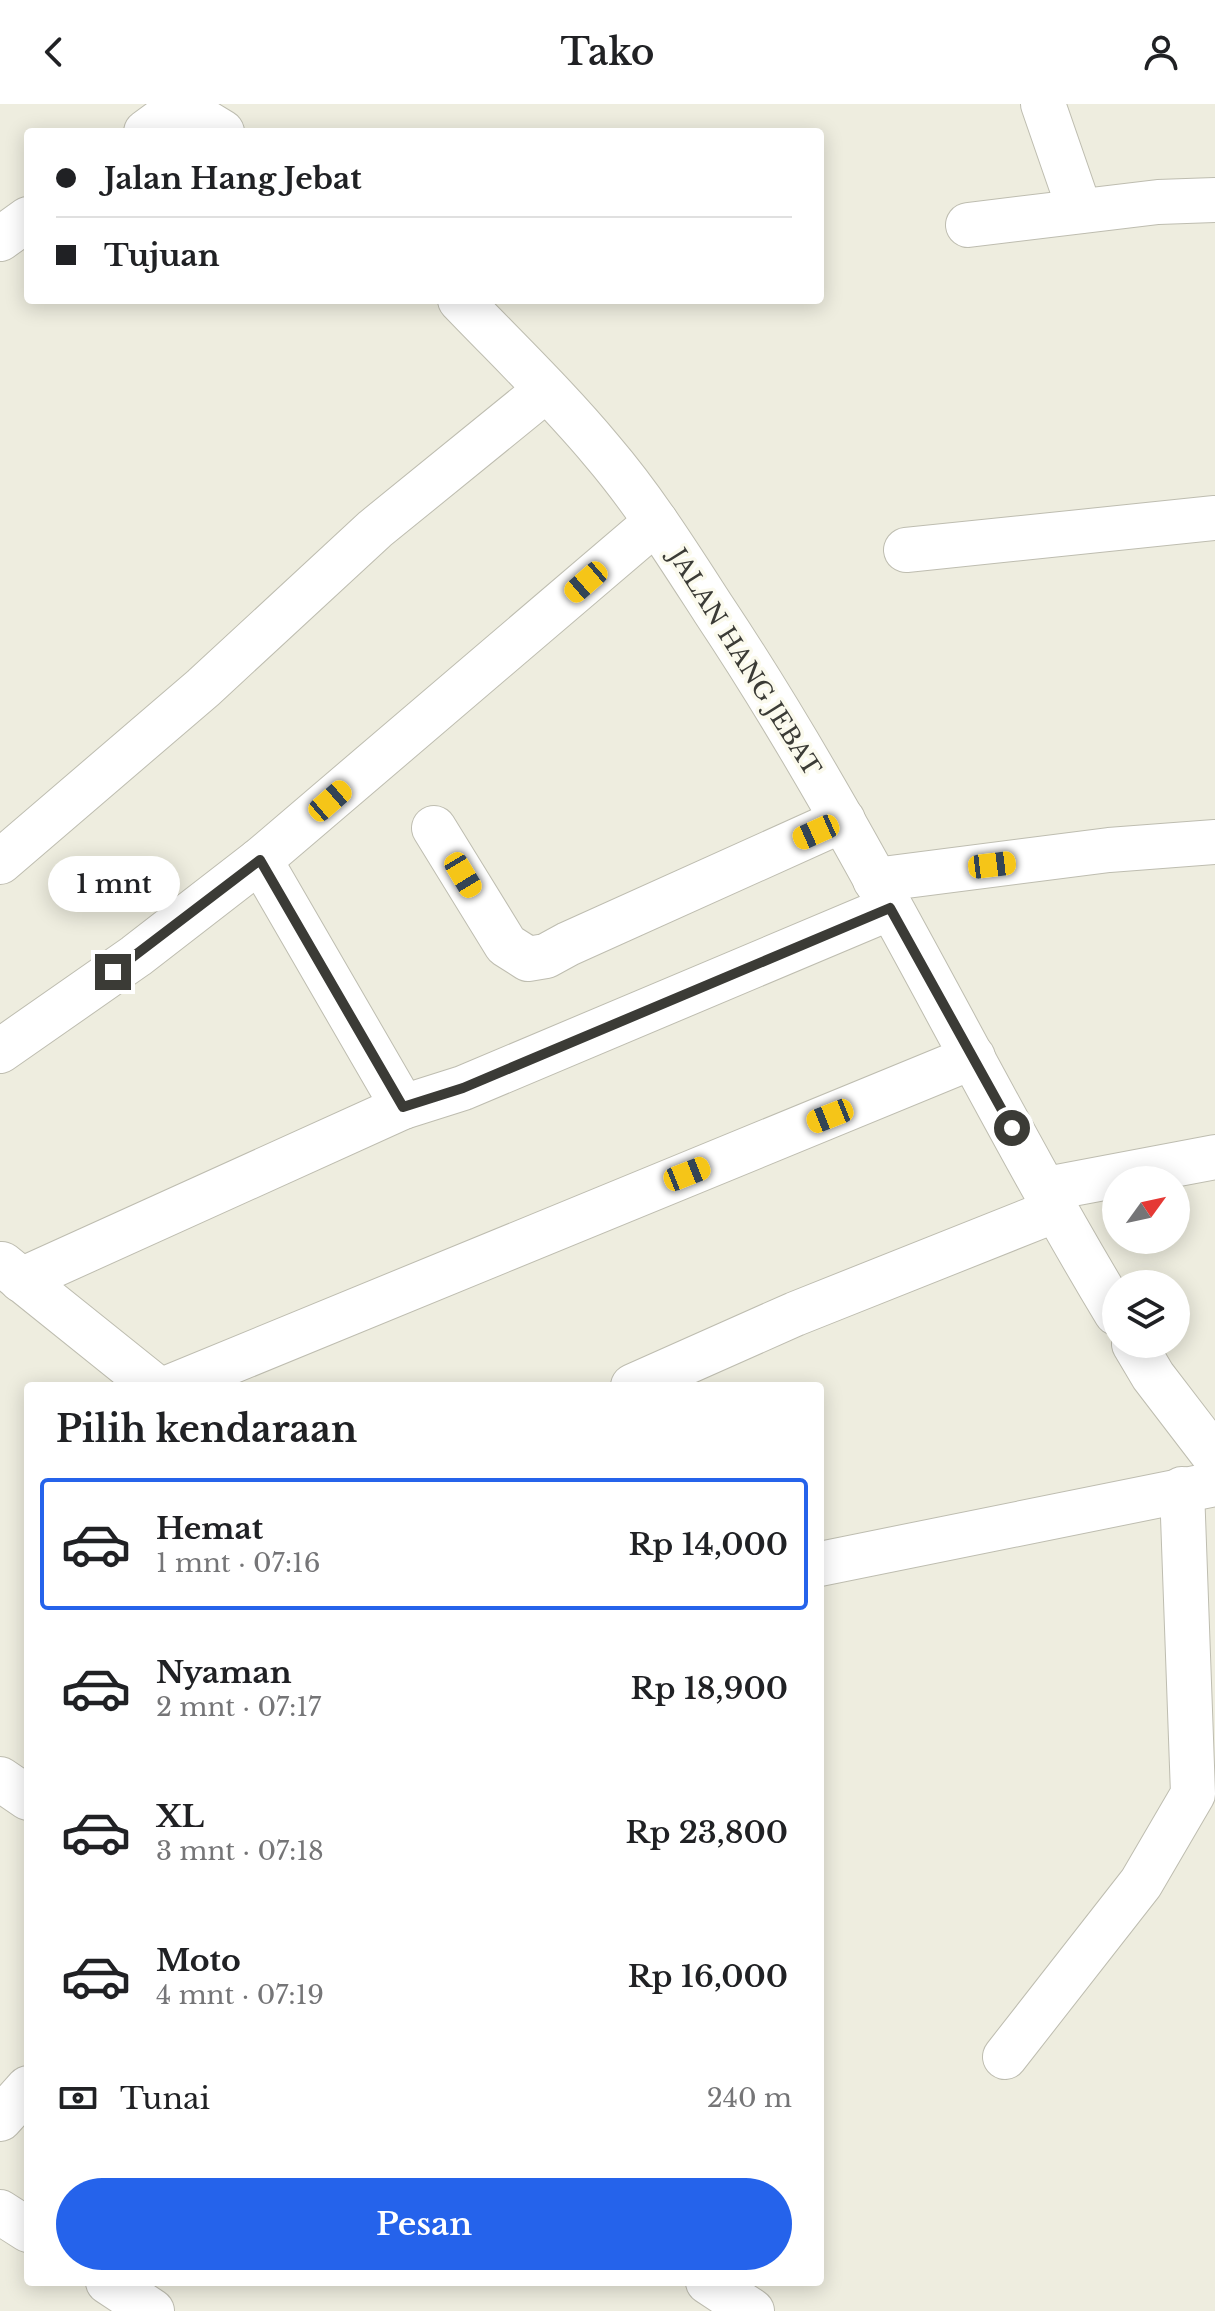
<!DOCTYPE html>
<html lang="id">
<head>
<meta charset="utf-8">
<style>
  :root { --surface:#fff; --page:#f2f2f2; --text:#202124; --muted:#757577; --line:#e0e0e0; --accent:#2563eb }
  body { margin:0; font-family:"Libre Baskerville",serif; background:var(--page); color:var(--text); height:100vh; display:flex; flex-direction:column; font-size:30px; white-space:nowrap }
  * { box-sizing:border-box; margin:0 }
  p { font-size:26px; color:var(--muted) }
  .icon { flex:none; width:44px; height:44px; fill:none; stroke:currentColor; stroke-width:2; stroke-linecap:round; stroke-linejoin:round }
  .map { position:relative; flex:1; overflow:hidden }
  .side { position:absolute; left:24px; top:1278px; width:800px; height:904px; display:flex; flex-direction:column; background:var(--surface); border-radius:8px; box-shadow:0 4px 20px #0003 }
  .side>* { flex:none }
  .guide { position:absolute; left:24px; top:24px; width:800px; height:176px; border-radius:8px; box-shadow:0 4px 20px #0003; display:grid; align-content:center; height:176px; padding:0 32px; background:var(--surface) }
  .needle { width:52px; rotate:57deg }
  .tools { position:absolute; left:1102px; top:1062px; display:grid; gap:16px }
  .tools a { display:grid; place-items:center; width:88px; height:88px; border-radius:50%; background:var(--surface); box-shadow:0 4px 20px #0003; font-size:40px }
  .end { position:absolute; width:36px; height:36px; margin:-18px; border:10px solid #3b3b36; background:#fff; box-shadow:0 0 0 4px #fff }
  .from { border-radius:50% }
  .bubble { position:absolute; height:56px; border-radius:28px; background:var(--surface); box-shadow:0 4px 20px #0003; font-size:26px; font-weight:600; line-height:56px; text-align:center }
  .car { position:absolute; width:24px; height:48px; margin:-24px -12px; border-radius:10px; box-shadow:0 0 6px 2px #0007; background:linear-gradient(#f5c518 24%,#345 0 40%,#f5c518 0 76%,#345 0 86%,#f5c518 0) }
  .guide b { display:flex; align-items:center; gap:28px; height:76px; font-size:30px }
  .guide b+b { border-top:2px solid var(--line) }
  .guide i { width:20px; height:20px; background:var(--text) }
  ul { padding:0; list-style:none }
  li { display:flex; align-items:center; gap:24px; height:132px; margin:0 16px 12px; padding:0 16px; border:4px solid transparent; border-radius:8px }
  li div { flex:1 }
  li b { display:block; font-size:30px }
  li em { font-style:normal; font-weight:600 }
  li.active { border-color:var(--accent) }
  li>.icon { width:72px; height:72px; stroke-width:1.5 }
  h2 { padding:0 32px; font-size:36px; line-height:96px }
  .pay { display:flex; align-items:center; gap:20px; height:88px; padding:0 32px; font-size:30px }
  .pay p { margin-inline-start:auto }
  .primary-button { display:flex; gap:16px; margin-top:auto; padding:16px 32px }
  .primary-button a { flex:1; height:92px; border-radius:48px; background:var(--accent); color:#fff; font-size:32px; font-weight:600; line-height:92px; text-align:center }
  header { display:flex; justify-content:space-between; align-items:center; height:104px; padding:0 32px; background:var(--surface); font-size:36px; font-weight:600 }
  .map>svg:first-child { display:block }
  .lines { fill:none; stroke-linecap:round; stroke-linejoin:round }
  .minor-casing { stroke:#bebdb0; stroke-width:46 }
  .minor { stroke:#fff; stroke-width:44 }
  .route { stroke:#3b3b36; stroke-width:10 }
  .labels { text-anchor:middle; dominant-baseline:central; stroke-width:7; stroke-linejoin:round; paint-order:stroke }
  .street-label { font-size:24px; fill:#3b3b36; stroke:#fbfaed }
</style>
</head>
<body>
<header><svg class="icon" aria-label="back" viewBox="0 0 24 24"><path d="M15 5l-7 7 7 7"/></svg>Tako<svg class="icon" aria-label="person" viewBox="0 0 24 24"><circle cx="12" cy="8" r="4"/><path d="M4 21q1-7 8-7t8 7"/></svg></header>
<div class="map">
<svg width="1215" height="2207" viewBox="0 0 1215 2207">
  <rect width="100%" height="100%" fill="#eeeddf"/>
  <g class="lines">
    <defs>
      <g id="minor">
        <path d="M176,0L222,28"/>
        <path d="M1043,0L1080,107"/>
        <path d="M146,28L180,3L189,0"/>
        <path d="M968,121L1158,98L1215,96"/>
        <path d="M0,135L28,115"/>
        <path d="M460,196C508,246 558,294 602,347C644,396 679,452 714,506C864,731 977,978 1116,1209"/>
        <path d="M906,446L1215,414"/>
        <path d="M434,724L506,841L528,855L546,852L568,840L843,716"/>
        <path d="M260,756L403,1003L463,984L890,804"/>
        <path d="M0,758L203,584L375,425L546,286"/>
        <path d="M875,776L1109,746L1215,738"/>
        <path d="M0,947L136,852L260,756L656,418"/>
        <path d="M1046,1085L1215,1053"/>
        <path d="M2,1160L154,1282"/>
        <path d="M21,1176L403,1003"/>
        <path d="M1134,1240L1153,1272L1215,1353"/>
        <path d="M172,1282L973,953"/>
        <path d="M633,1282L795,1210L1056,1106"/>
        <path d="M820,1460L1215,1380"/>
        <path d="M0,1675L28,1694"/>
        <path d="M1005,1953L1141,1779L1193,1690L1182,1385"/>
        <path d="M0,2015L28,1984"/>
        <path d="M0,2108L28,2126"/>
        <path d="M108,2178L152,2207"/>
        <path d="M708,2178L752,2207"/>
      </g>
    </defs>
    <!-- minor casing -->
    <use href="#minor" class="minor-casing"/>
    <!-- minor -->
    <use href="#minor" class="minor"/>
  </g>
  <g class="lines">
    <!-- route -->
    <path class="route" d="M113,868L260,756L403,1003L463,984L890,804L1012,1024"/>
  </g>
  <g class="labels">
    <!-- street labels -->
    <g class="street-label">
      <text transform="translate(745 558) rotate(58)">JALAN HANG JEBAT</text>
    </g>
  </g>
</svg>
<div class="tools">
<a><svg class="needle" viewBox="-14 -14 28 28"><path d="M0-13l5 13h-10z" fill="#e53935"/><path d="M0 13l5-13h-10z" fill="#757577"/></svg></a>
<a><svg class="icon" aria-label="layers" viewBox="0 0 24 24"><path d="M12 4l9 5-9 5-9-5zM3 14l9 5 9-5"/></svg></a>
</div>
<i class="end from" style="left:1012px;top:1024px"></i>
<i class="end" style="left:113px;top:868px"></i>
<div class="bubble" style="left:48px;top:752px;width:132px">1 mnt</div>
<i class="car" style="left:586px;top:478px;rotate:229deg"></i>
<i class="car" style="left:330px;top:697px;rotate:49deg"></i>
<i class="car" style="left:816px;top:728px;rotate:246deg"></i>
<i class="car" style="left:992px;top:761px;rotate:83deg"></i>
<i class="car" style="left:463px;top:771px;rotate:149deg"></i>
<i class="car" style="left:830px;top:1012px;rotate:248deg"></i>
<i class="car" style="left:687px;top:1070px;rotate:68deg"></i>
<div class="guide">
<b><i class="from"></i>Jalan Hang Jebat</b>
<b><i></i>Tujuan</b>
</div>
<section class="side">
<h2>Pilih kendaraan</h2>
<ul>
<li class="active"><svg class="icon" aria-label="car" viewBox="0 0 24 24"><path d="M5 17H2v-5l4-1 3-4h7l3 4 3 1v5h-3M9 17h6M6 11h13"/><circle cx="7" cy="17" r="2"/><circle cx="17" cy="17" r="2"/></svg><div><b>Hemat</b><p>1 mnt · 07:16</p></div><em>Rp 14,000</em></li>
<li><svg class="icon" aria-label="car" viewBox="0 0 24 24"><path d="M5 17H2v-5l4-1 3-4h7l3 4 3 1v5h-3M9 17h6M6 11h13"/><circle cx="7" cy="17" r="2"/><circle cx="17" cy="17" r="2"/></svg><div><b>Nyaman</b><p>2 mnt · 07:17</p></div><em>Rp 18,900</em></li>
<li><svg class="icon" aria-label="car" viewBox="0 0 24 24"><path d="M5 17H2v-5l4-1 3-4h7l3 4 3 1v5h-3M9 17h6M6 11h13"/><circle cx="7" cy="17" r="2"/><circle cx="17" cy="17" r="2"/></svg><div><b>XL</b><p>3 mnt · 07:18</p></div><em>Rp 23,800</em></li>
<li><svg class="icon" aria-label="car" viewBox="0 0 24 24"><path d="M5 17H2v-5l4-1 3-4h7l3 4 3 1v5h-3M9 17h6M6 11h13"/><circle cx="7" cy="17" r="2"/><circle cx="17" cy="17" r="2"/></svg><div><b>Moto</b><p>4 mnt · 07:19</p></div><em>Rp 16,000</em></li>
</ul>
<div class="pay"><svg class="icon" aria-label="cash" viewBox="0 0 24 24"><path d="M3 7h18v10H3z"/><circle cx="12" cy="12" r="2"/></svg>Tunai<p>240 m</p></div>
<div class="primary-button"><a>Pesan</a></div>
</section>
</div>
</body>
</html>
